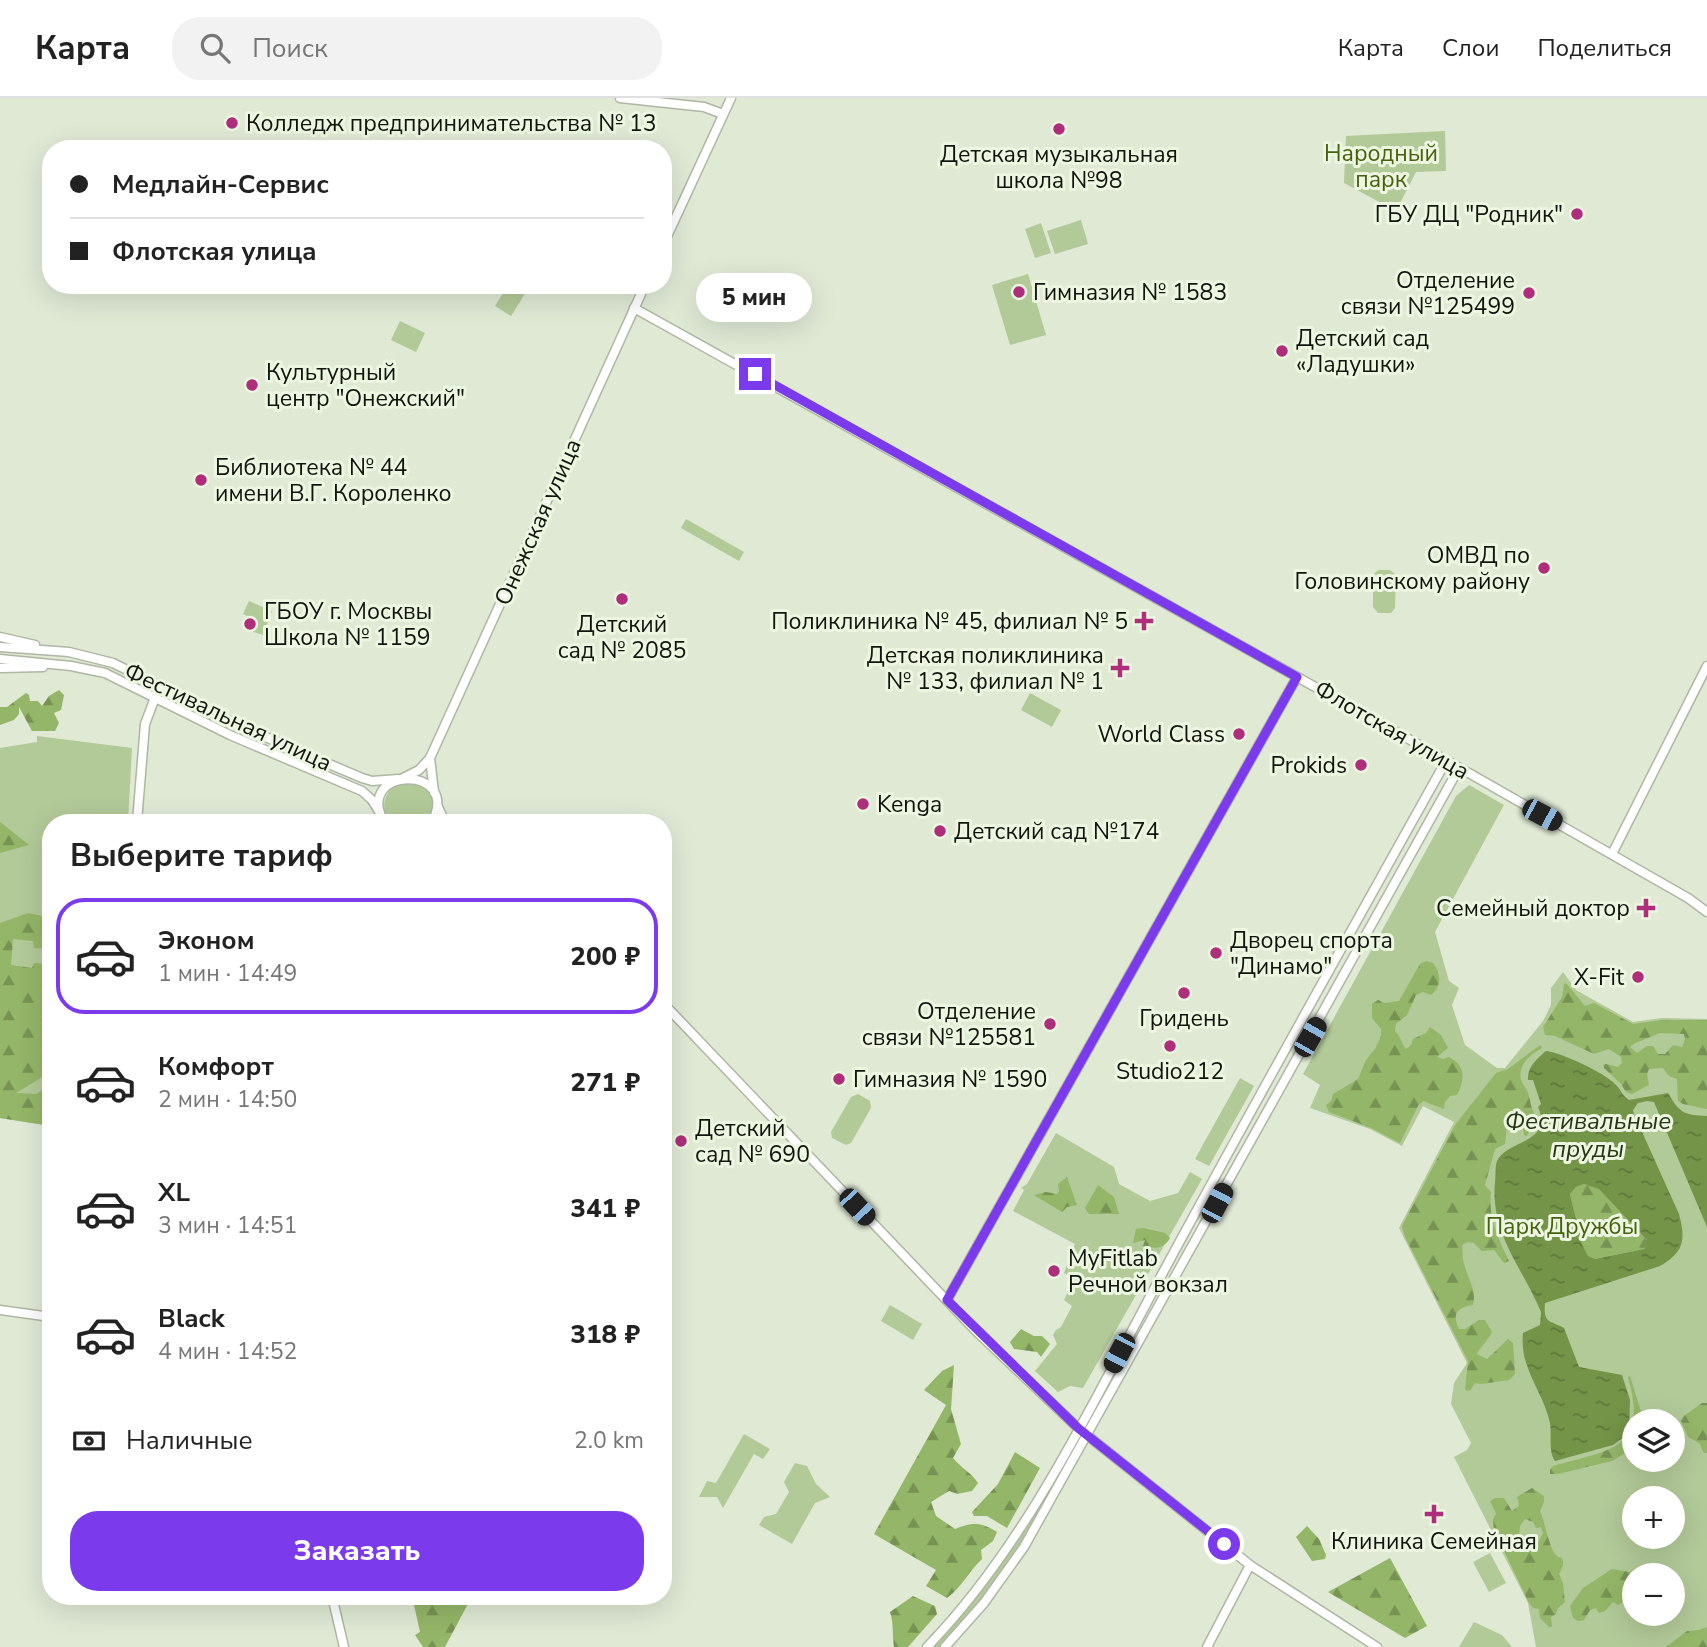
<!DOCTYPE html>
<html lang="ru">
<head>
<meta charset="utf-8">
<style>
  :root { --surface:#fff; --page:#f2f2f2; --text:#222; --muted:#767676; --line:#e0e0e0; --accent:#7c3aed }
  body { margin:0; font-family:"Nunito Sans",sans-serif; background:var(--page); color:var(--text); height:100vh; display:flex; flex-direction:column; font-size:26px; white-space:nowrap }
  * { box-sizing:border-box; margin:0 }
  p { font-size:23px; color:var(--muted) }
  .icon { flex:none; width:38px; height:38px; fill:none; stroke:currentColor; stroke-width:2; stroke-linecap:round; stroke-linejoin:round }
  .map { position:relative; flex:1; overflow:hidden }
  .drawer { position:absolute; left:42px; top:716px; width:630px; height:791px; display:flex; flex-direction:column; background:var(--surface); border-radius:28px; box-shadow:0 7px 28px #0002 }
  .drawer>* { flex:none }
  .banner { position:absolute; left:42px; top:42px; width:630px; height:154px; border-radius:28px; box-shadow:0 7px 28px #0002; display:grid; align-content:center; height:154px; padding:0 28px; background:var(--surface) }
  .tools { position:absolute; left:1622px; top:1311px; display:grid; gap:14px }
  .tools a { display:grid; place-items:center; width:63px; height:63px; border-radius:50%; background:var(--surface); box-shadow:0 7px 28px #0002; font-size:35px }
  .end { position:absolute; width:32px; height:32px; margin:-16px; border:9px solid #7c3aed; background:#fff; box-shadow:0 0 0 4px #fff }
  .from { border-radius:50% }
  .bubble { position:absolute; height:49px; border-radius:24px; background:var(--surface); box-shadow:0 7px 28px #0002; font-size:23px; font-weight:800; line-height:49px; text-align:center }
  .car { position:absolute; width:21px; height:42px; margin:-21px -10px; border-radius:9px; box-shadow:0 0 5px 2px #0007; background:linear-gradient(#222 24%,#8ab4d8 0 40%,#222 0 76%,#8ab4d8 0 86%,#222 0) }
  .banner b { display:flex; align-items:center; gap:24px; height:66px; font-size:26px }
  .banner b+b { border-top:2px solid var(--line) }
  .banner i { width:18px; height:18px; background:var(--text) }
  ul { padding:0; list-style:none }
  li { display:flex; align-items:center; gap:21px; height:116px; margin:0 14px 10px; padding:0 14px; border:4px solid transparent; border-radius:28px }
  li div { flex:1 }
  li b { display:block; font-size:26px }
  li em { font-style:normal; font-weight:800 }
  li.active { border-color:var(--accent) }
  li>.icon { width:63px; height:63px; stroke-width:1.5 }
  h2 { padding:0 28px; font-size:32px; line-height:84px }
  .pay { display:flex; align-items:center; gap:18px; height:77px; padding:0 28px; font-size:26px }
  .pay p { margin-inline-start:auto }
  .primary-button { display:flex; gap:14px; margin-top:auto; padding:14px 28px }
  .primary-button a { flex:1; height:80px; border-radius:28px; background:var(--accent); color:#fff; font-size:28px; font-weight:800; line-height:80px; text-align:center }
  header { display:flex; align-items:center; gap:42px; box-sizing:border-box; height:98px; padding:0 35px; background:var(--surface); border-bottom:2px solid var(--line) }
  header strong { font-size:33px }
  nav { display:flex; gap:38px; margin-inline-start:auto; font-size:24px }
  .search { width:490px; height:63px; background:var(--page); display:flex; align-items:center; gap:18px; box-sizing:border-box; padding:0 24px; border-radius:28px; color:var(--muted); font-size:26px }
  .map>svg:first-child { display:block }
  .green { fill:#b2c998; fill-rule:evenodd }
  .forest { fill:url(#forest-firs); fill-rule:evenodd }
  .water { fill:url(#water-ripples); fill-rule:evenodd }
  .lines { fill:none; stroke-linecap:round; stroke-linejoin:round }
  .secondary-casing { stroke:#adb7a3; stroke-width:11 }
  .secondary { stroke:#fff; stroke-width:8 }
  .route { stroke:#7c3aed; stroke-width:9 }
  .poi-dot { fill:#ae2e7b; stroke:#ecf6e1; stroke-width:2.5 }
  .labels { text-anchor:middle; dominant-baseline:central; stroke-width:6; stroke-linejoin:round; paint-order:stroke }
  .poi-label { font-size:23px; fill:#11150e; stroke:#ecf6e1; text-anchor:start }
  .park-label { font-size:23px; fill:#45630f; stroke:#ecf6e1 }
  .street-label { font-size:23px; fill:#11150e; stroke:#ecf6e1 }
  .water-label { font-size:24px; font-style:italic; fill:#273514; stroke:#ecf6e1 }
</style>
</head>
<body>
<header>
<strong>Карта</strong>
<div class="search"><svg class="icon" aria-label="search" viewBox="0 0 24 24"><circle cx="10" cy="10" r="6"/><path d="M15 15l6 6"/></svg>Поиск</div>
<nav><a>Карта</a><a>Слои</a><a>Поделиться</a></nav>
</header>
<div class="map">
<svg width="1707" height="1549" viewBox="0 0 1707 1549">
  <defs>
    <pattern id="forest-firs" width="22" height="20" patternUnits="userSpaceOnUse" patternTransform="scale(1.75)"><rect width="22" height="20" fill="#94b668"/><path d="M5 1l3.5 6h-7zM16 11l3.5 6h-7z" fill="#779354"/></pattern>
    <pattern id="water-ripples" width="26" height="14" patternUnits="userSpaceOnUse" patternTransform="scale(1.75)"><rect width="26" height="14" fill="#749448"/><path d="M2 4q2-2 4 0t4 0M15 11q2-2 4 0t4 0" fill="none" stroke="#5e783a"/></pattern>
  </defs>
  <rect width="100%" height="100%" fill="#dfe9d4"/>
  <!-- green -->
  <g class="green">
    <path d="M1445,33L1446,73L1416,74L1396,113L1344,85L1346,38Z"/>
    <path d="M1081,122L1088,146L1055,156L1047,133Z"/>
    <path d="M1041,125L1051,155L1035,160L1025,131Z"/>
    <path d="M1028,176L1046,237L1010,247L992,187Z"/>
    <path d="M508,187H522L528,191L511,218L495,208Z"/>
    <path d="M400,223L425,235L416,254L391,242Z"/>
    <path d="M686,421L744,454L739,463L681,430Z"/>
    <path d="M1378,472H1390L1396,477L1395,510L1391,515H1378L1373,509V477Z"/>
    <path d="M249,503L272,513L263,537L248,532L252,520L243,516Z"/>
    <path d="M1030,595L1061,612L1052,629L1021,612Z"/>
    <path d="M37,638L132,650L128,724H51V1028L0,1020V650L37,644Z"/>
    <path d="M405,684C428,687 442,703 426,724H390C378,708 385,689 405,684Z"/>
    <path d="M1469,687L1504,707L1435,834L1449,883L1459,890L1452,907L1465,947L1497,970H1505L1543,923L1551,907V890L1563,874L1576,892L1633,924L1662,920L1707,921V1549H1536L1528,1505L1454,1359L1467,1352L1471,1345L1451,1306L1454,1285L1467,1265L1399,1130L1454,1024L1423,1008L1402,1048L1370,1031L1310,1010L1320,987L1303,976L1456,698ZM1634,1323H1673V1362H1634ZM1634,1400H1673V1438H1634ZM1634,1477H1673V1516H1634Z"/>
    <path d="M1240,980L1254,988L1209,1068L1195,1061Z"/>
    <path d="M858,996L870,1003L871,1010L851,1045L846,1047L832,1040L831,1034L851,999Z"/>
    <path d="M1056,1035L1114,1069L1119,1086L1150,1103L1178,1095L1190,1074L1202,1081L1083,1290L1070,1288L1058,1294L1035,1273L1057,1246L1053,1237L1056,1232L1061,1229L1072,1208L1064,1202L1074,1181L1064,1175L1075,1146L1013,1113L1024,1092L1021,1090L1027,1086Z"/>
    <path d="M890,1207L922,1226L913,1242L881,1223Z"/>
    <path d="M1078,1330L1088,1339L1024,1449L945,1549H927L1001,1461Z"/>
    <path d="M744,1336L770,1351L763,1361L754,1356L723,1410L717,1399H699L707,1383L716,1385Z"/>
    <path d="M795,1365L807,1368L816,1386L830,1399L815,1405L792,1446L759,1427L764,1419L776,1416L789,1394L784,1384Z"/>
    <path d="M1490,1455L1506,1485L1489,1494L1473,1464Z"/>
    <path d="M1474,1524L1502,1537L1512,1549H1459Z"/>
  </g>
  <!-- forest -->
  <g class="forest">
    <path d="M59,592L64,597L61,612L54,615L59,625L55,633H32L19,609V616L14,622L0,627V609H7L26,595L29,597L30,603H38L42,608L49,598Z"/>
    <path d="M0,724L29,747L0,755Z"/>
    <path d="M28,815L51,820V851L34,850L33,843L13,841L11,867L32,870L34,865L51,866V974L16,995L36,996L51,987V1028L0,1020V825Z"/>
    <path d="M1426,863L1433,865C1441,875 1442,889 1431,897L1423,894L1416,897L1407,917L1396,926L1395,933C1401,939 1401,945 1406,951L1411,947L1413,941L1426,935L1430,929L1441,937L1448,950L1437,959L1443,961L1449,959C1466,968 1465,981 1457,997L1450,998L1445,1004L1444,1011L1423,1003L1418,1008L1400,1045L1371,1030L1329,1014L1326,1007L1331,1003L1333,996L1358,981L1366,962L1375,951L1381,938V931L1372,920V906L1378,902L1385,905L1399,903L1420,866Z"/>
    <path d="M1566,885L1585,908L1594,905L1633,926L1662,922H1707V1011L1683,1006L1678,1003L1677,981L1669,978L1663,970L1649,971L1647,976L1649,987L1632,996L1626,994L1621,986L1604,970L1603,967L1606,966L1618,969L1622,965L1621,959L1609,951L1594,956L1555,938L1545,937L1543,929L1562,899L1564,886ZM1660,935L1684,936L1685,941L1682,949L1673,947L1665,956H1658L1653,948H1647L1637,955L1630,949C1634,944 1652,939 1660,935Z"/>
    <path d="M1540,947L1542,950C1531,956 1517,967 1521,982C1523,987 1528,992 1529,998C1531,1004 1530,1008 1534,1014L1532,1027L1527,1038L1524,1037L1523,1029L1512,1025L1507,1028L1505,1046L1495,1051L1485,1087L1491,1094C1488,1120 1498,1140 1509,1163L1504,1165L1494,1152L1482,1153L1474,1145L1468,1144L1462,1147C1463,1152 1462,1160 1464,1165C1467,1180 1477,1191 1473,1207C1456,1210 1452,1216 1459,1231H1465L1479,1222H1485L1492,1234C1488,1242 1481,1248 1477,1256L1487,1261L1508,1241L1513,1245L1515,1276L1509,1282L1481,1286L1475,1285L1470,1293L1465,1292L1468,1263L1405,1139L1402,1128L1455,1027L1496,975L1508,971Z"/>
    <path d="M1067,1079L1077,1107L1067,1109L1062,1114L1034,1097L1046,1094L1057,1096L1059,1093L1058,1086Z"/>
    <path d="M1584,1086L1599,1090L1647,1142V1147L1644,1151L1595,1161L1588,1158L1582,1146L1570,1096L1576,1089Z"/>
    <path d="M1098,1087L1114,1099L1119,1116H1089L1085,1110Z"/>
    <path d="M1143,1130L1165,1135L1170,1140C1164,1151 1155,1151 1143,1148L1145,1142L1133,1145L1136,1131Z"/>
    <path d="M1021,1231L1034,1238H1042L1050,1246L1041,1259L1037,1254L1014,1251L1010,1244Z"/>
    <path d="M954,1267L951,1311L961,1346L953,1360C961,1370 971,1374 978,1385L972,1393L957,1396L949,1393L931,1404L936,1418L955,1431C973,1424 981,1424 997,1434L993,1443L981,1452L982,1461C969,1473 962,1489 947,1500L926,1488L936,1472L874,1436L946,1307L924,1292L942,1273Z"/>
    <path d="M1630,1278L1644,1323H1634V1350L1612,1363L1558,1376H1550V1372L1553,1368C1610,1352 1649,1352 1628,1279Z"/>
    <path d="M1702,1305H1707V1355H1704L1699,1345L1688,1339L1681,1323L1684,1318Z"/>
    <path d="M1015,1354L1040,1370L1007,1430L987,1418H974L972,1414L998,1386Z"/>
    <path d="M1532,1390L1544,1398V1404L1540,1413C1545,1424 1549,1450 1556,1457C1561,1463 1562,1455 1563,1465C1563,1469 1561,1472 1559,1476L1563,1485L1565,1504L1558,1510L1556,1516L1551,1519L1552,1529H1549L1540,1520L1539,1511L1533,1510L1529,1505L1504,1453V1444L1494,1433L1493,1421L1496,1416L1490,1403L1495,1400H1504L1512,1413L1519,1408L1517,1399ZM1525,1421L1533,1424L1536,1430L1541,1429L1543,1435L1537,1446L1531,1444L1513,1450L1511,1447L1519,1439L1520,1428Z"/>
    <path d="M1307,1428L1319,1441L1326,1457L1325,1461L1312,1463L1296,1439Z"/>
    <path d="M1390,1460L1427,1528L1405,1540L1328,1494Z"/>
    <path d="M1641,1469L1649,1477H1634V1490L1627,1492L1623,1504L1618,1507L1613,1504L1605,1513L1599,1515L1596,1510L1590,1512L1584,1522L1578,1523L1573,1520L1570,1508L1583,1490L1612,1471L1630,1474Z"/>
    <path d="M412,1498H465L470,1502L445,1549H423L415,1537L420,1534Z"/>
    <path d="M913,1498L935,1508L937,1516L908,1549H894C892,1537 894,1526 890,1514Z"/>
    <path d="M1707,1529V1549H1666L1687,1533L1699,1532Z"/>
  </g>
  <!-- water -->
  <path class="water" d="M1546,953C1560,954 1605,975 1615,986C1621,991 1622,998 1629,1002L1668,995C1680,1015 1683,1017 1707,1018V1129L1654,1004L1647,1003L1638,1005L1633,1012L1634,1016L1679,1116C1686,1142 1684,1154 1660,1168L1545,1205C1543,1227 1551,1222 1564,1230L1579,1269L1622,1277L1630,1302L1629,1331L1624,1339L1613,1347L1555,1363C1548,1353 1552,1338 1550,1325C1543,1293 1519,1270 1523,1235L1540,1227L1541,1214C1523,1170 1490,1136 1495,1084C1496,1078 1495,1068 1497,1063C1507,1042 1554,1045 1538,1009L1541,1006L1533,982H1528C1527,969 1537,961 1546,953ZM1584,1086L1599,1091L1647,1142V1147L1644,1151L1595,1161L1588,1158L1582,1146L1570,1096L1576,1089Z"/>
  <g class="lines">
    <defs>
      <g id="secondary">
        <path d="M620,0L704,9L723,16"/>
        <path d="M663,147L731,0"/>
        <path d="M634,210L1432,654L1688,800L1707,814"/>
        <path d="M0,539L35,547"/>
        <path d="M0,549L69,554L113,565L235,626L362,680L372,683L398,681"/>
        <path d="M0,561L71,568L105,575L230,637L362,693L372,702L380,715"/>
        <path d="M0,570L43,569"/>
        <path d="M430,660L434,694"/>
        <path d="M403,680L419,672L430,660L645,187"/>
        <path d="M438,709L445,724"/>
        <path d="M137,724L145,626L156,597"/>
        <path d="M384,724C353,668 462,666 432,724"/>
        <path d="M1612,756L1707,568"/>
        <path d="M663,905L975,1232L1078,1330L1250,1467L1377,1549"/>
        <path d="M947,1202L1297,579"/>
        <path d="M0,1212L51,1219"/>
        <path d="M332,1498L344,1549"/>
        <path d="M927,1549C1030,1443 1096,1297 1166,1169C1258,999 1352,831 1446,663"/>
        <path d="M945,1549L984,1505L1024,1449L1459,670"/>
        <path d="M1207,1549L1250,1467"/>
      </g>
    </defs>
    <!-- secondary casing -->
    <use href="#secondary" class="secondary-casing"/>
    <!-- secondary -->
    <use href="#secondary" class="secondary"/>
  </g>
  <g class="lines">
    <!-- route -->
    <path class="route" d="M755,276L1297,579L947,1202L1078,1330L1224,1446"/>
  </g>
  <!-- markers -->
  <g class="poi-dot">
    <circle cx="232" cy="25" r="7"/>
    <circle cx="1059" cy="31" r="7"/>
    <circle cx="1577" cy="116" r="7"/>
    <circle cx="1019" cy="194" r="7"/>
    <circle cx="1529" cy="195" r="7"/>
    <circle cx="1282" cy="253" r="7"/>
    <circle cx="252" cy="287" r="7"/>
    <circle cx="201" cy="382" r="7"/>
    <circle cx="1544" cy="470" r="7"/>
    <circle cx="622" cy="501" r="7"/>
    <path d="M1140.5 512.5h7v7h7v7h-7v7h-7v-7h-7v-7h7z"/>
    <circle cx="250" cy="526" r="7"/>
    <path d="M1116.5 559.5h7v7h7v7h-7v7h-7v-7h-7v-7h7z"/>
    <circle cx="1239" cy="636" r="7"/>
    <circle cx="1361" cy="667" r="7"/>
    <circle cx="863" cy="706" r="7"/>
    <circle cx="940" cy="733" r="7"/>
    <path d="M1642.5 799.5h7v7h7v7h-7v7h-7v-7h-7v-7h7z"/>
    <circle cx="1216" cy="855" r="7"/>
    <circle cx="1638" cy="879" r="7"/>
    <circle cx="1184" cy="895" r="7"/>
    <circle cx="1050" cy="926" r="7"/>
    <circle cx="1170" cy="948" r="7"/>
    <circle cx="839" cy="981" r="7"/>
    <circle cx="681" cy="1043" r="7"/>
    <circle cx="1054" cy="1173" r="7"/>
    <path d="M1430.5 1405.5h7v7h7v7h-7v7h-7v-7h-7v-7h7z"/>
  </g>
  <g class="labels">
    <!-- poi labels -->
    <g class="poi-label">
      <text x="246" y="25">Колледж предпринимательства № 13</text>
      <text x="1059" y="56" text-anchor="middle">Детская музыкальная<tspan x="1059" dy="26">школа №98</tspan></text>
      <text x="1563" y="116" text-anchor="end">ГБУ ДЦ "Родник"</text>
      <text x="1515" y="182" text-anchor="end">Отделение<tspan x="1515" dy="26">связи №125499</tspan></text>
      <text x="1033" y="194">Гимназия № 1583</text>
      <text x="1296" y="240">Детский сад<tspan x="1296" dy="26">«Ладушки»</tspan></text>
      <text x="266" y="274">Культурный<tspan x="266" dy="26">центр "Онежский"</tspan></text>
      <text x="215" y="369">Библиотека № 44<tspan x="215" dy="26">имени В.Г. Короленко</tspan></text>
      <text x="1530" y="457" text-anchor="end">ОМВД по<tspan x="1530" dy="26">Головинскому району</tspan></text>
      <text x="264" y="513">ГБОУ г. Москвы<tspan x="264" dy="26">Школа № 1159</tspan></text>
      <text x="1128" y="523" text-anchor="end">Поликлиника № 45, филиал № 5</text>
      <text x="622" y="526" text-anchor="middle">Детский<tspan x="622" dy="26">сад № 2085</tspan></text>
      <text x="1104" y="557" text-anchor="end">Детская поликлиника<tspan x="1104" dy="26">№ 133, филиал № 1</tspan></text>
      <text x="1225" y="636" text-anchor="end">World Class</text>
      <text x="1347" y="667" text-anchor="end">Prokids</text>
      <text x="877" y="706">Kenga</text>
      <text x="954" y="733">Детский сад №174</text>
      <text x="1630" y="810" text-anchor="end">Семейный доктор</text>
      <text x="1230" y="842">Дворец спорта<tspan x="1230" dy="26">"Динамо"</tspan></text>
      <text x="1624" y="879" text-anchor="end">X-Fit</text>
      <text x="1036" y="913" text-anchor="end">Отделение<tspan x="1036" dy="26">связи №125581</tspan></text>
      <text x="1184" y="920" text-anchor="middle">Гридень</text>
      <text x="1170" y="973" text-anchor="middle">Studio212</text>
      <text x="853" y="981">Гимназия № 1590</text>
      <text x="695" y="1030">Детский<tspan x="695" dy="26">сад № 690</tspan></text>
      <text x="1068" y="1160">MyFitlab<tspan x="1068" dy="26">Речной вокзал</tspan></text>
      <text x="1434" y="1443" text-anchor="middle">Клиника Семейная</text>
    </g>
    <!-- park labels -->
    <g class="park-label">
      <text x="1381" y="55">Народный<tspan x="1381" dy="26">парк</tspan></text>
      <text x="1562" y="1128">Парк Дружбы</text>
    </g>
    <!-- street labels -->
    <g class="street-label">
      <text transform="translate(538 424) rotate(-66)">Онежская улица</text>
      <text transform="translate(228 619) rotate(25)">Фестивальная улица</text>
      <text transform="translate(1392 632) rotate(30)">Флотская улица</text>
    </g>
    <!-- water labels -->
    <g class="water-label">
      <text x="1588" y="1023">Фестивальные<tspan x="1588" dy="28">пруды</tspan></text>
    </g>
  </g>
</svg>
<div class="tools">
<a><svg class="icon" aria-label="layers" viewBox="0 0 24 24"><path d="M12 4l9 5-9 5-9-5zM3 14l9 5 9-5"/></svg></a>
<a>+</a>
<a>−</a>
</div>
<i class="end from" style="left:1224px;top:1446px"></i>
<i class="end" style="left:755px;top:276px"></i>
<div class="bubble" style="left:696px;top:175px;width:116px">5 мин</div>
<i class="car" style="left:1542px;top:717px;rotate:118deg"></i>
<i class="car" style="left:1310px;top:939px;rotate:30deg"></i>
<i class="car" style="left:1217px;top:1105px;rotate:28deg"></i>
<i class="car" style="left:857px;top:1109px;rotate:137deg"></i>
<i class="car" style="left:1119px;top:1255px;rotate:208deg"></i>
<div class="banner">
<b><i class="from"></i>Медлайн-Сервис</b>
<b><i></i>Флотская улица</b>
</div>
<section class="drawer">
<h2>Выберите тариф</h2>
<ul>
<li class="active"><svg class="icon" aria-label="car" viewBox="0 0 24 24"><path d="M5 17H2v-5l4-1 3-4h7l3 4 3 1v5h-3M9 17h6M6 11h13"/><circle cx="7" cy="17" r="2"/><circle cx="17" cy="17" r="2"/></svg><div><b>Эконом</b><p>1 мин · 14:49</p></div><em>200 ₽</em></li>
<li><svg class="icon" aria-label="car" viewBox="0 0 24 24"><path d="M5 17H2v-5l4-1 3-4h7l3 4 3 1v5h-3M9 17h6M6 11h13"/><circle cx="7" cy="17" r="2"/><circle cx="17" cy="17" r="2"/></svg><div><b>Комфорт</b><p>2 мин · 14:50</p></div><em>271 ₽</em></li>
<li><svg class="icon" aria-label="car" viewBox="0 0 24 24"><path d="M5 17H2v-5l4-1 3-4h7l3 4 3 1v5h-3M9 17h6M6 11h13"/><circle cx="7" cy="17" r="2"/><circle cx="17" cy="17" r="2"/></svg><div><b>XL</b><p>3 мин · 14:51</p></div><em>341 ₽</em></li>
<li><svg class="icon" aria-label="car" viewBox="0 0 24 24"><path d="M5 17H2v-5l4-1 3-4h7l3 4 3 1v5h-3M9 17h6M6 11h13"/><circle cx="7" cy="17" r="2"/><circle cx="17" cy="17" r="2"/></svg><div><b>Black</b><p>4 мин · 14:52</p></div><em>318 ₽</em></li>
</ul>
<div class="pay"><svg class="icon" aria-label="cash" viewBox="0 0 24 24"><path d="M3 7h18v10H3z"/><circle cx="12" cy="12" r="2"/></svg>Наличные<p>2.0 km</p></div>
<div class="primary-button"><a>Заказать</a></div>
</section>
</div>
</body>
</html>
